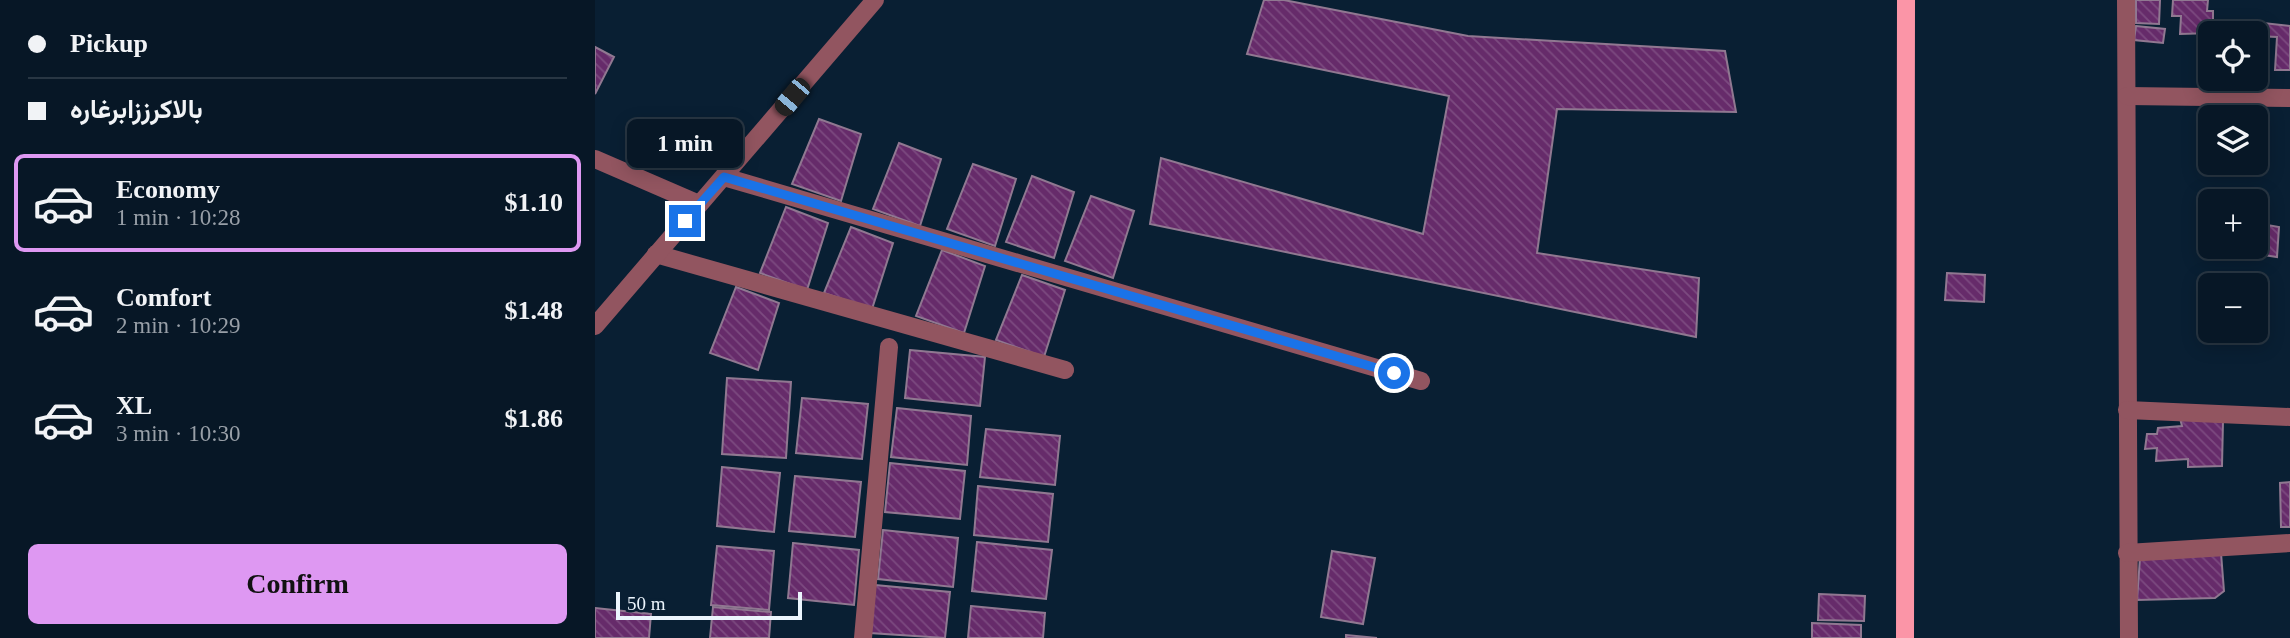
<!DOCTYPE html>
<html lang="en">
<head>
<meta charset="utf-8">
<style>
  :root { --surface:#071726; --page:#152432; --text:#f1f3f6; --muted:#989fa7; --line:#283643; --accent:#de98f2 }
  body { margin:0; font-family:"Times New Roman",Vazirmatn,serif; background:var(--page); color:var(--text); height:100vh; display:flex; flex-direction:column; font-size:26px; white-space:nowrap }
  * { box-sizing:border-box; margin:0 }
  p { font-size:23px; color:var(--muted) }
  .icon { flex:none; width:38px; height:38px; fill:none; stroke:currentColor; stroke-width:2; stroke-linecap:round; stroke-linejoin:round }
  .map { position:relative; flex:1; overflow:hidden }
  .sheet { display:flex; flex-direction:column; background:var(--surface); width:595px }
  .sheet>* { flex:none }
  .guide { display:grid; align-content:center; height:154px; padding:0 28px; background:var(--surface) }
  .controls { position:absolute; left:1603px; top:21px; display:grid; gap:14px }
  .controls a { display:grid; place-items:center; width:70px; height:70px; border-radius:10px; background:var(--surface); box-shadow:0 4px 18px #0003,0 0 0 2px var(--line); font-size:35px }
  .scale { position:absolute; left:21px; bottom:18px; width:186px; box-sizing:border-box; padding-left:7px; border:4px solid #ecf5fd; border-top:0; font-size:19px; line-height:24px; white-space:nowrap; color:#ecf5fd; -webkit-text-stroke:5px #091f33; paint-order:stroke }
  .end { position:absolute; width:32px; height:32px; margin:-16px; border:9px solid #1a73e8; background:#fff; box-shadow:0 0 0 4px #fff }
  .from { border-radius:50% }
  .bubble { position:absolute; height:49px; border-radius:10px; background:var(--surface); box-shadow:0 4px 18px #0003,0 0 0 2px var(--line); font-size:23px; font-weight:600; line-height:49px; text-align:center }
  .car { position:absolute; width:21px; height:42px; margin:-21px -10px; border-radius:9px; box-shadow:0 0 5px 2px #0007; background:linear-gradient(#222 24%,#8ab4d8 0 40%,#222 0 76%,#8ab4d8 0 86%,#222 0) }
  .guide b { display:flex; align-items:center; gap:24px; height:66px; font-size:26px }
  .guide b+b { border-top:2px solid var(--line) }
  .guide i { width:18px; height:18px; background:var(--text) }
  ul { padding:0; list-style:none }
  li { display:flex; align-items:center; gap:21px; height:98px; margin:0 14px 10px; padding:0 14px; border:4px solid transparent; border-radius:10px }
  li div { flex:1 }
  li b { display:block; font-size:26px }
  li em { font-style:normal; font-weight:600 }
  li.selected { border-color:var(--accent) }
  li>.icon { width:63px; height:63px; stroke-width:1.5 }
  .button { display:flex; gap:14px; margin-top:auto; padding:14px 28px }
  .button a { flex:1; height:80px; border-radius:10px; background:var(--accent); color:#111; font-size:28px; font-weight:600; line-height:80px; text-align:center }
  main { display:flex; flex:1; min-height:0 }
  .map>svg:first-child { display:block }
  .building { fill:url(#building-back-hatch); stroke:#907891; stroke-width:2 }
  .lines { fill:none; stroke-linecap:round; stroke-linejoin:round }
  .minor { stroke:#925560; stroke-width:18 }
  .major { stroke:#fb95a7; stroke-width:18 }
  .route { stroke:#1a73e8; stroke-width:9 }
</style>
</head>
<body>
<main>
<section class="sheet">
<div class="guide">
<b><i class="from"></i>Pickup</b>
<b><i></i>بالاکرززابرغاره</b>
</div>
<ul>
<li class="selected"><svg class="icon" aria-label="car" viewBox="0 0 24 24"><path d="M5 17H2v-5l4-1 3-4h7l3 4 3 1v5h-3M9 17h6M6 11h13"/><circle cx="7" cy="17" r="2"/><circle cx="17" cy="17" r="2"/></svg><div><b>Economy</b><p>1 min · 10:28</p></div><em>$1.10</em></li>
<li><svg class="icon" aria-label="car" viewBox="0 0 24 24"><path d="M5 17H2v-5l4-1 3-4h7l3 4 3 1v5h-3M9 17h6M6 11h13"/><circle cx="7" cy="17" r="2"/><circle cx="17" cy="17" r="2"/></svg><div><b>Comfort</b><p>2 min · 10:29</p></div><em>$1.48</em></li>
<li><svg class="icon" aria-label="car" viewBox="0 0 24 24"><path d="M5 17H2v-5l4-1 3-4h7l3 4 3 1v5h-3M9 17h6M6 11h13"/><circle cx="7" cy="17" r="2"/><circle cx="17" cy="17" r="2"/></svg><div><b>XL</b><p>3 min · 10:30</p></div><em>$1.86</em></li>
</ul>
<div class="button"><a>Confirm</a></div>
</section>
<div class="map">
<svg width="1695" height="638" viewBox="0 0 1695 638">
  <defs>
    <pattern id="building-back-hatch" width="6" height="6" patternUnits="userSpaceOnUse" patternTransform="scale(1.75)"><rect width="6" height="6" fill="#662b6a"/><path d="M-1 5l2 2M0 0l6 6M5-1l2 2" fill="none" stroke="#7c4a80"/></pattern>
  </defs>
  <rect width="100%" height="100%" fill="#091f33"/>
  <!-- building -->
  <g class="building">
    <path d="M669,0H689L873,36L1130,51L1141,112L962,109L942,253L1104,278L1101,337L555,224L566,158L828,234L854,96L652,54Z"/>
    <path d="M1541,0H1565L1564,24L1541,23Z"/>
    <path d="M1578,0H1613L1612,11H1618V33L1585,34L1586,16H1577Z"/>
    <path d="M1659,22L1695,26V70H1680L1682,37L1661,36Z"/>
    <path d="M1541,26L1570,29L1568,43L1539,40Z"/>
    <path d="M0,47L19,57L0,94Z"/>
    <path d="M1625,101L1649,103L1648,117H1624Z"/>
    <path d="M224,119L266,134L246,201L197,184Z"/>
    <path d="M304,143L346,159L325,226L278,209Z"/>
    <path d="M378,164L421,179L400,246L352,229Z"/>
    <path d="M437,176L479,192L459,258L411,242Z"/>
    <path d="M496,196L539,211L518,278L470,261Z"/>
    <path d="M191,207L233,223L212,290L165,273Z"/>
    <path d="M1661,223L1684,227L1682,257L1656,253V247H1661Z"/>
    <path d="M256,227L298,243L277,309L229,293Z"/>
    <path d="M347,250L390,266L369,333L321,316Z"/>
    <path d="M1352,273L1390,275L1389,302L1350,300Z"/>
    <path d="M427,275L470,290L449,357L401,340Z"/>
    <path d="M141,287L184,303L163,370L115,353Z"/>
    <path d="M315,350L390,357L385,406L310,398Z"/>
    <path d="M132,378L196,382L191,458L127,454Z"/>
    <path d="M207,398L273,404L267,459L201,453Z"/>
    <path d="M302,408L376,416L372,465L296,457Z"/>
    <path d="M1585,418L1628,421L1627,466L1593,467V459L1561,461L1562,448L1550,449L1552,434H1562L1563,428L1587,426Z"/>
    <path d="M391,429L465,436L460,485L385,477Z"/>
    <path d="M295,463L370,471L365,519L290,512Z"/>
    <path d="M127,467L185,473L179,532L122,526Z"/>
    <path d="M200,476L266,482L260,537L194,531Z"/>
    <path d="M1695,482V527H1686L1685,483Z"/>
    <path d="M383,486L458,494L453,542L379,535Z"/>
    <path d="M288,530L363,538L358,587L283,579Z"/>
    <path d="M382,542L457,550L451,599L377,591Z"/>
    <path d="M198,543L264,550L259,605L193,598Z"/>
    <path d="M122,546L179,551L174,610L116,605Z"/>
    <path d="M737,551L780,558L768,624L726,617Z"/>
    <path d="M1626,553L1629,591L1620,598L1542,600L1545,558Z"/>
    <path d="M280,585L355,592L350,638L275,633Z"/>
    <path d="M1224,594L1270,596L1269,621L1223,620Z"/>
    <path d="M376,606L450,613L448,638H373Z"/>
    <path d="M118,607L176,612L174,638H115Z"/>
    <path d="M0,608L56,614L54,638H0Z"/>
    <path d="M1217,623L1266,625V638H1217Z"/>
    <path d="M751,635L782,638H751Z"/>
  </g>
  <g class="lines">
    <!-- minor -->
    <g class="minor">
      <path d="M1531,0L1534,638"/>
      <path d="M1532,96L1695,98"/>
      <path d="M0,159L104,204"/>
      <path d="M129,177L826,381"/>
      <path d="M61,254L470,370"/>
      <path d="M0,326L280,0"/>
      <path d="M1532,410L1695,417"/>
      <path d="M1532,553L1695,543"/>
      <path d="M268,638L294,347"/>
    </g>
    <!-- major -->
    <path class="major" d="M1310,638L1311,0"/>
  </g>
  <g class="lines">
    <!-- route -->
    <path class="route" d="M90,221L129,177L799,373"/>
  </g>
</svg>
<div class="controls">
<a><svg class="icon" aria-label="locate" viewBox="0 0 24 24"><circle cx="12" cy="12" r="6"/><path d="M12 2v4M12 18v4M2 12h4M18 12h4"/></svg></a>
<a><svg class="icon" aria-label="layers" viewBox="0 0 24 24"><path d="M12 4l9 5-9 5-9-5zM3 14l9 5 9-5"/></svg></a>
<a>+</a>
<a>−</a>
</div>
<div class="scale">50 m</div>
<i class="end from" style="left:799px;top:373px"></i>
<i class="end" style="left:90px;top:221px"></i>
<div class="bubble" style="left:32px;top:119px;width:116px">1 min</div>
<i class="car" style="left:197px;top:97px;rotate:220deg"></i>
</div>
</main>
</body>
</html>
